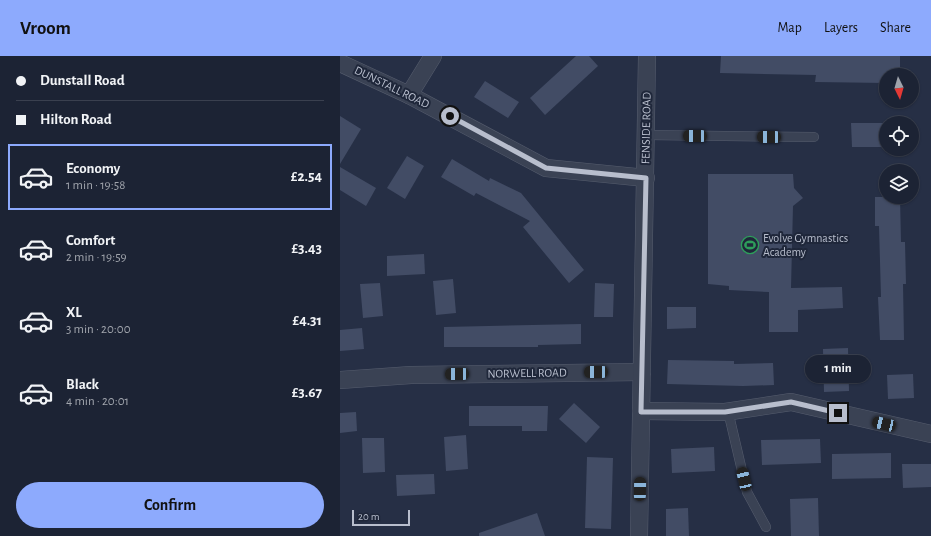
<!DOCTYPE html>
<html lang="en">
<head>
<meta charset="utf-8">
<style>
  :root { --surface:#1c2334; --page:#292f40; --text:#f1f3f6; --muted:#a0a4ac; --line:#3a404f; --accent:#8daafd }
  body { margin:0; font-family:"Alegreya Sans",sans-serif; background:var(--page); color:var(--text); height:100vh; display:flex; flex-direction:column; font-size:15px; white-space:nowrap }
  * { box-sizing:border-box; margin:0 }
  p { font-size:13px; color:var(--muted) }
  .icon { flex:none; width:22px; height:22px; fill:none; stroke:currentColor; stroke-width:2; stroke-linecap:round; stroke-linejoin:round }
  .map { position:relative; flex:1; overflow:hidden }
  .panel { display:flex; flex-direction:column; background:var(--surface); width:340px }
  .panel>* { flex:none }
  .guide { display:grid; align-content:center; height:88px; padding:0 16px; background:var(--surface) }
  .needle { width:26px; rotate:175deg }
  .tools { position:absolute; left:539px; top:12px; display:grid; gap:8px }
  .tools a { display:grid; place-items:center; width:40px; height:40px; border-radius:50%; background:var(--surface); box-shadow:0 1px 3px #0004,0 0 0 1px var(--line); font-size:20px }
  .scale { position:absolute; left:12px; bottom:10px; width:58px; box-sizing:border-box; padding-left:4px; border:2px solid #b8becd; border-top:0; font-size:11px; line-height:14px; white-space:nowrap; color:#b8becd; -webkit-text-stroke:3px #1f273a; paint-order:stroke }
  .end { position:absolute; width:18px; height:18px; margin:-9px; border:5px solid #b8becd; background:#111; box-shadow:0 0 0 2px #111 }
  .from { border-radius:50% }
  .bubble { position:absolute; height:28px; border-radius:14px; background:var(--surface); box-shadow:0 1px 3px #0004,0 0 0 1px var(--line); font-size:13px; font-weight:700; line-height:28px; text-align:center }
  .car { position:absolute; width:12px; height:24px; margin:-12px -6px; border-radius:5px; box-shadow:0 0 3px 1px #0007; background:linear-gradient(#222 24%,#8ab4d8 0 40%,#222 0 76%,#8ab4d8 0 86%,#222 0) }
  .guide b { display:flex; align-items:center; gap:14px; height:38px; font-size:15px }
  .guide b+b { border-top:1px solid var(--line) }
  .guide i { width:10px; height:10px; background:var(--text) }
  ul { padding:0; list-style:none }
  li { display:flex; align-items:center; gap:12px; height:66px; margin:0 8px 6px; padding:0 8px; border:2px solid transparent; border-radius:0px }
  li div { flex:1 }
  li b { display:block; font-size:15px }
  li em { font-style:normal; font-weight:700 }
  li.active { border-color:var(--accent) }
  li>.icon { width:36px; height:36px; stroke-width:1.5 }
  .action { display:flex; gap:8px; margin-top:auto; padding:8px 16px }
  .action a { flex:1; height:46px; border-radius:24px; background:var(--accent); color:#111; font-size:16px; font-weight:700; line-height:46px; text-align:center }
  header { display:flex; align-items:center; gap:24px; box-sizing:border-box; height:56px; padding:0 20px; background:var(--accent); color:#111 }
  header strong { font-size:19px }
  nav { display:flex; gap:22px; margin-inline-start:auto; font-size:14px }
  main { display:flex; flex:1; min-height:0 }
  .map>svg:first-child { display:block }
  .building { fill:#424c65 }
  .lines { fill:none; stroke-linecap:round; stroke-linejoin:round }
  .service-casing { stroke:#565d6e; stroke-width:10 }
  .minor-casing { stroke:#565d6e; stroke-width:18 }
  .service { stroke:#3a4254; stroke-width:9 }
  .minor { stroke:#3a4254; stroke-width:17 }
  .route { stroke:#b8becd; stroke-width:5 }
  .labels { text-anchor:middle; dominant-baseline:central; stroke-width:4; stroke-linejoin:round; paint-order:stroke }
  .street-label { font-size:12px; fill:#b8becd; stroke:#1f273a }
  .poi-label { font-size:12px; fill:#b8becd; stroke:#1f273a; text-anchor:start }
</style>
</head>
<body>
<header>
<strong>Vroom</strong>
<nav><a>Map</a><a>Layers</a><a>Share</a></nav>
</header>
<main>
<section class="panel">
<div class="guide">
<b><i class="from"></i>Dunstall Road</b>
<b><i></i>Hilton Road</b>
</div>
<ul>
<li class="active"><svg class="icon" aria-label="car" viewBox="0 0 24 24"><path d="M5 17H2v-5l4-1 3-4h7l3 4 3 1v5h-3M9 17h6M6 11h13"/><circle cx="7" cy="17" r="2"/><circle cx="17" cy="17" r="2"/></svg><div><b>Economy</b><p>1 min · 19:58</p></div><em>£2.54</em></li>
<li><svg class="icon" aria-label="car" viewBox="0 0 24 24"><path d="M5 17H2v-5l4-1 3-4h7l3 4 3 1v5h-3M9 17h6M6 11h13"/><circle cx="7" cy="17" r="2"/><circle cx="17" cy="17" r="2"/></svg><div><b>Comfort</b><p>2 min · 19:59</p></div><em>£3.43</em></li>
<li><svg class="icon" aria-label="car" viewBox="0 0 24 24"><path d="M5 17H2v-5l4-1 3-4h7l3 4 3 1v5h-3M9 17h6M6 11h13"/><circle cx="7" cy="17" r="2"/><circle cx="17" cy="17" r="2"/></svg><div><b>XL</b><p>3 min · 20:00</p></div><em>£4.31</em></li>
<li><svg class="icon" aria-label="car" viewBox="0 0 24 24"><path d="M5 17H2v-5l4-1 3-4h7l3 4 3 1v5h-3M9 17h6M6 11h13"/><circle cx="7" cy="17" r="2"/><circle cx="17" cy="17" r="2"/></svg><div><b>Black</b><p>4 min · 20:01</p></div><em>£3.67</em></li>
</ul>
<div class="action"><a>Confirm</a></div>
</section>
<div class="map">
<svg width="591" height="480" viewBox="0 0 591 480">
  <rect width="100%" height="100%" fill="#262f45"/>
  <!-- building -->
  <g class="building">
    <path d="M236,0H249L258,10L205,59L190,42Z"/>
    <path d="M381,0H560V19H546V27L475,26L476,19L380,17Z"/>
    <path d="M145,25L179,46L168,62L134,41Z"/>
    <path d="M0,60L21,73L0,108Z"/>
    <path d="M511,67H546V91H512Z"/>
    <path d="M67,100L84,110L65,143L47,132Z"/>
    <path d="M112,103L149,125L150,122L181,137L244,214L229,227L183,171L190,165L136,137L134,140L101,121Z"/>
    <path d="M0,111L36,132L26,150L0,134Z"/>
    <path d="M368,118H453L454,132L463,142L453,150L451,232L502,231L503,252L458,254V276H429V236L389,234V230L368,228Z"/>
    <path d="M535,141H560L561,186H565L566,228H563L564,284H540L538,241H541L539,170H535Z"/>
    <path d="M84,198L85,218L47,220V200Z"/>
    <path d="M113,223L116,257L96,259L93,225Z"/>
    <path d="M40,227L43,260L23,262L20,228Z"/>
    <path d="M255,227L274,228L273,261H254Z"/>
    <path d="M327,251H356V272L327,273Z"/>
    <path d="M241,268V288L198,289V291H104V271Z"/>
    <path d="M22,272L24,293L0,295V274Z"/>
    <path d="M508,292L509,335L484,336L483,293Z"/>
    <path d="M328,304L394,305V308L433,307L434,329L403,330L327,328Z"/>
    <path d="M573,318L574,342L548,343L547,319Z"/>
    <path d="M234,347L260,371L246,387L219,363Z"/>
    <path d="M129,350H208L207,375H182V370H129Z"/>
    <path d="M16,356L17,375L0,377V357Z"/>
    <path d="M126,379L128,413L106,415L104,381Z"/>
    <path d="M22,382H44L45,416L23,417Z"/>
    <path d="M480,383L481,407L422,409L421,384Z"/>
    <path d="M374,391L375,415L332,417L331,393Z"/>
    <path d="M551,397V422L492,423V398Z"/>
    <path d="M247,401L273,402L271,473L245,472Z"/>
    <path d="M562,408H591V431L563,432Z"/>
    <path d="M94,418L95,438L57,440L56,419Z"/>
    <path d="M478,442L479,480H451L450,443Z"/>
    <path d="M348,452L349,480H326V453Z"/>
    <path d="M197,457L205,480H139V477Z"/>
  </g>
  <g class="lines">
    <defs>
      <g id="service">
        <path d="M306,79L474,81"/>
        <path d="M388,355L407,436L426,471"/>
      </g>
      <g id="minor">
        <path d="M0,7L69,39L206,112L306,122"/>
        <path d="M69,39L93,0"/>
        <path d="M0,324L71,319L302,316"/>
        <path d="M301,355L385,356L451,346L591,378"/>
        <path d="M299,480L307,0"/>
      </g>
    </defs>
    <!-- service casing -->
    <use href="#service" class="service-casing"/>
    <!-- minor casing -->
    <use href="#minor" class="minor-casing"/>
    <!-- service -->
    <use href="#service" class="service"/>
    <!-- minor -->
    <use href="#minor" class="minor"/>
  </g>
  <g class="lines">
    <!-- route -->
    <path class="route" d="M110,60L206,112L306,122L301,356H385L451,346L498,357"/>
  </g>
  <!-- icons -->
  <defs>
    <symbol id="stadium-ring" viewBox="-11 -11 22 22"><circle r="9.5" fill="#1f273a" stroke="#2e9e5b" stroke-width="1.5"/><path d="M0-5a6.5 5 0 1 0 0 10a6.5 5 0 1 0 0-10ZM-3.5-1.8h7v3.6h-7Z" fill="#2e9e5b"/></symbol>
  </defs>
  <g fill-rule="evenodd">
    <use href="#stadium-ring" x="400" y="179" width="20" height="20"/>
  </g>
  <g class="labels">
    <!-- street labels -->
    <g class="street-label">
      <text transform="translate(52 31) rotate(26)">DUNSTALL ROAD</text>
      <text transform="translate(306 72) rotate(-89)">FENSIDE ROAD</text>
      <text transform="translate(187 317) rotate(-1)">NORWELL ROAD</text>
    </g>
    <!-- poi labels -->
    <g class="poi-label">
      <text x="423" y="182">Evolve Gymnastics<tspan x="423" dy="14">Academy</tspan></text>
    </g>
  </g>
</svg>
<div class="tools">
<a><svg class="needle" viewBox="-14 -14 28 28"><path d="M0-13l5 13h-10z" fill="#e53935"/><path d="M0 13l5-13h-10z" fill="#a0a4ac"/></svg></a>
<a><svg class="icon" aria-label="locate" viewBox="0 0 24 24"><circle cx="12" cy="12" r="6"/><path d="M12 2v4M12 18v4M2 12h4M18 12h4"/></svg></a>
<a><svg class="icon" aria-label="layers" viewBox="0 0 24 24"><path d="M12 4l9 5-9 5-9-5zM3 14l9 5 9-5"/></svg></a>
</div>
<div class="scale">20 m</div>
<i class="end from" style="left:110px;top:60px"></i>
<i class="end" style="left:498px;top:357px"></i>
<div class="bubble" style="left:465px;top:299px;width:66px">1 min</div>
<i class="car" style="left:355px;top:80px;rotate:271deg"></i>
<i class="car" style="left:429px;top:81px;rotate:271deg"></i>
<i class="car" style="left:256px;top:316px;rotate:269deg"></i>
<i class="car" style="left:117px;top:318px;rotate:269deg"></i>
<i class="car" style="left:544px;top:368px;rotate:283deg"></i>
<i class="car" style="left:404px;top:423px;rotate:347deg"></i>
<i class="car" style="left:300px;top:433px;rotate:1deg"></i>
</div>
</main>
</body>
</html>
